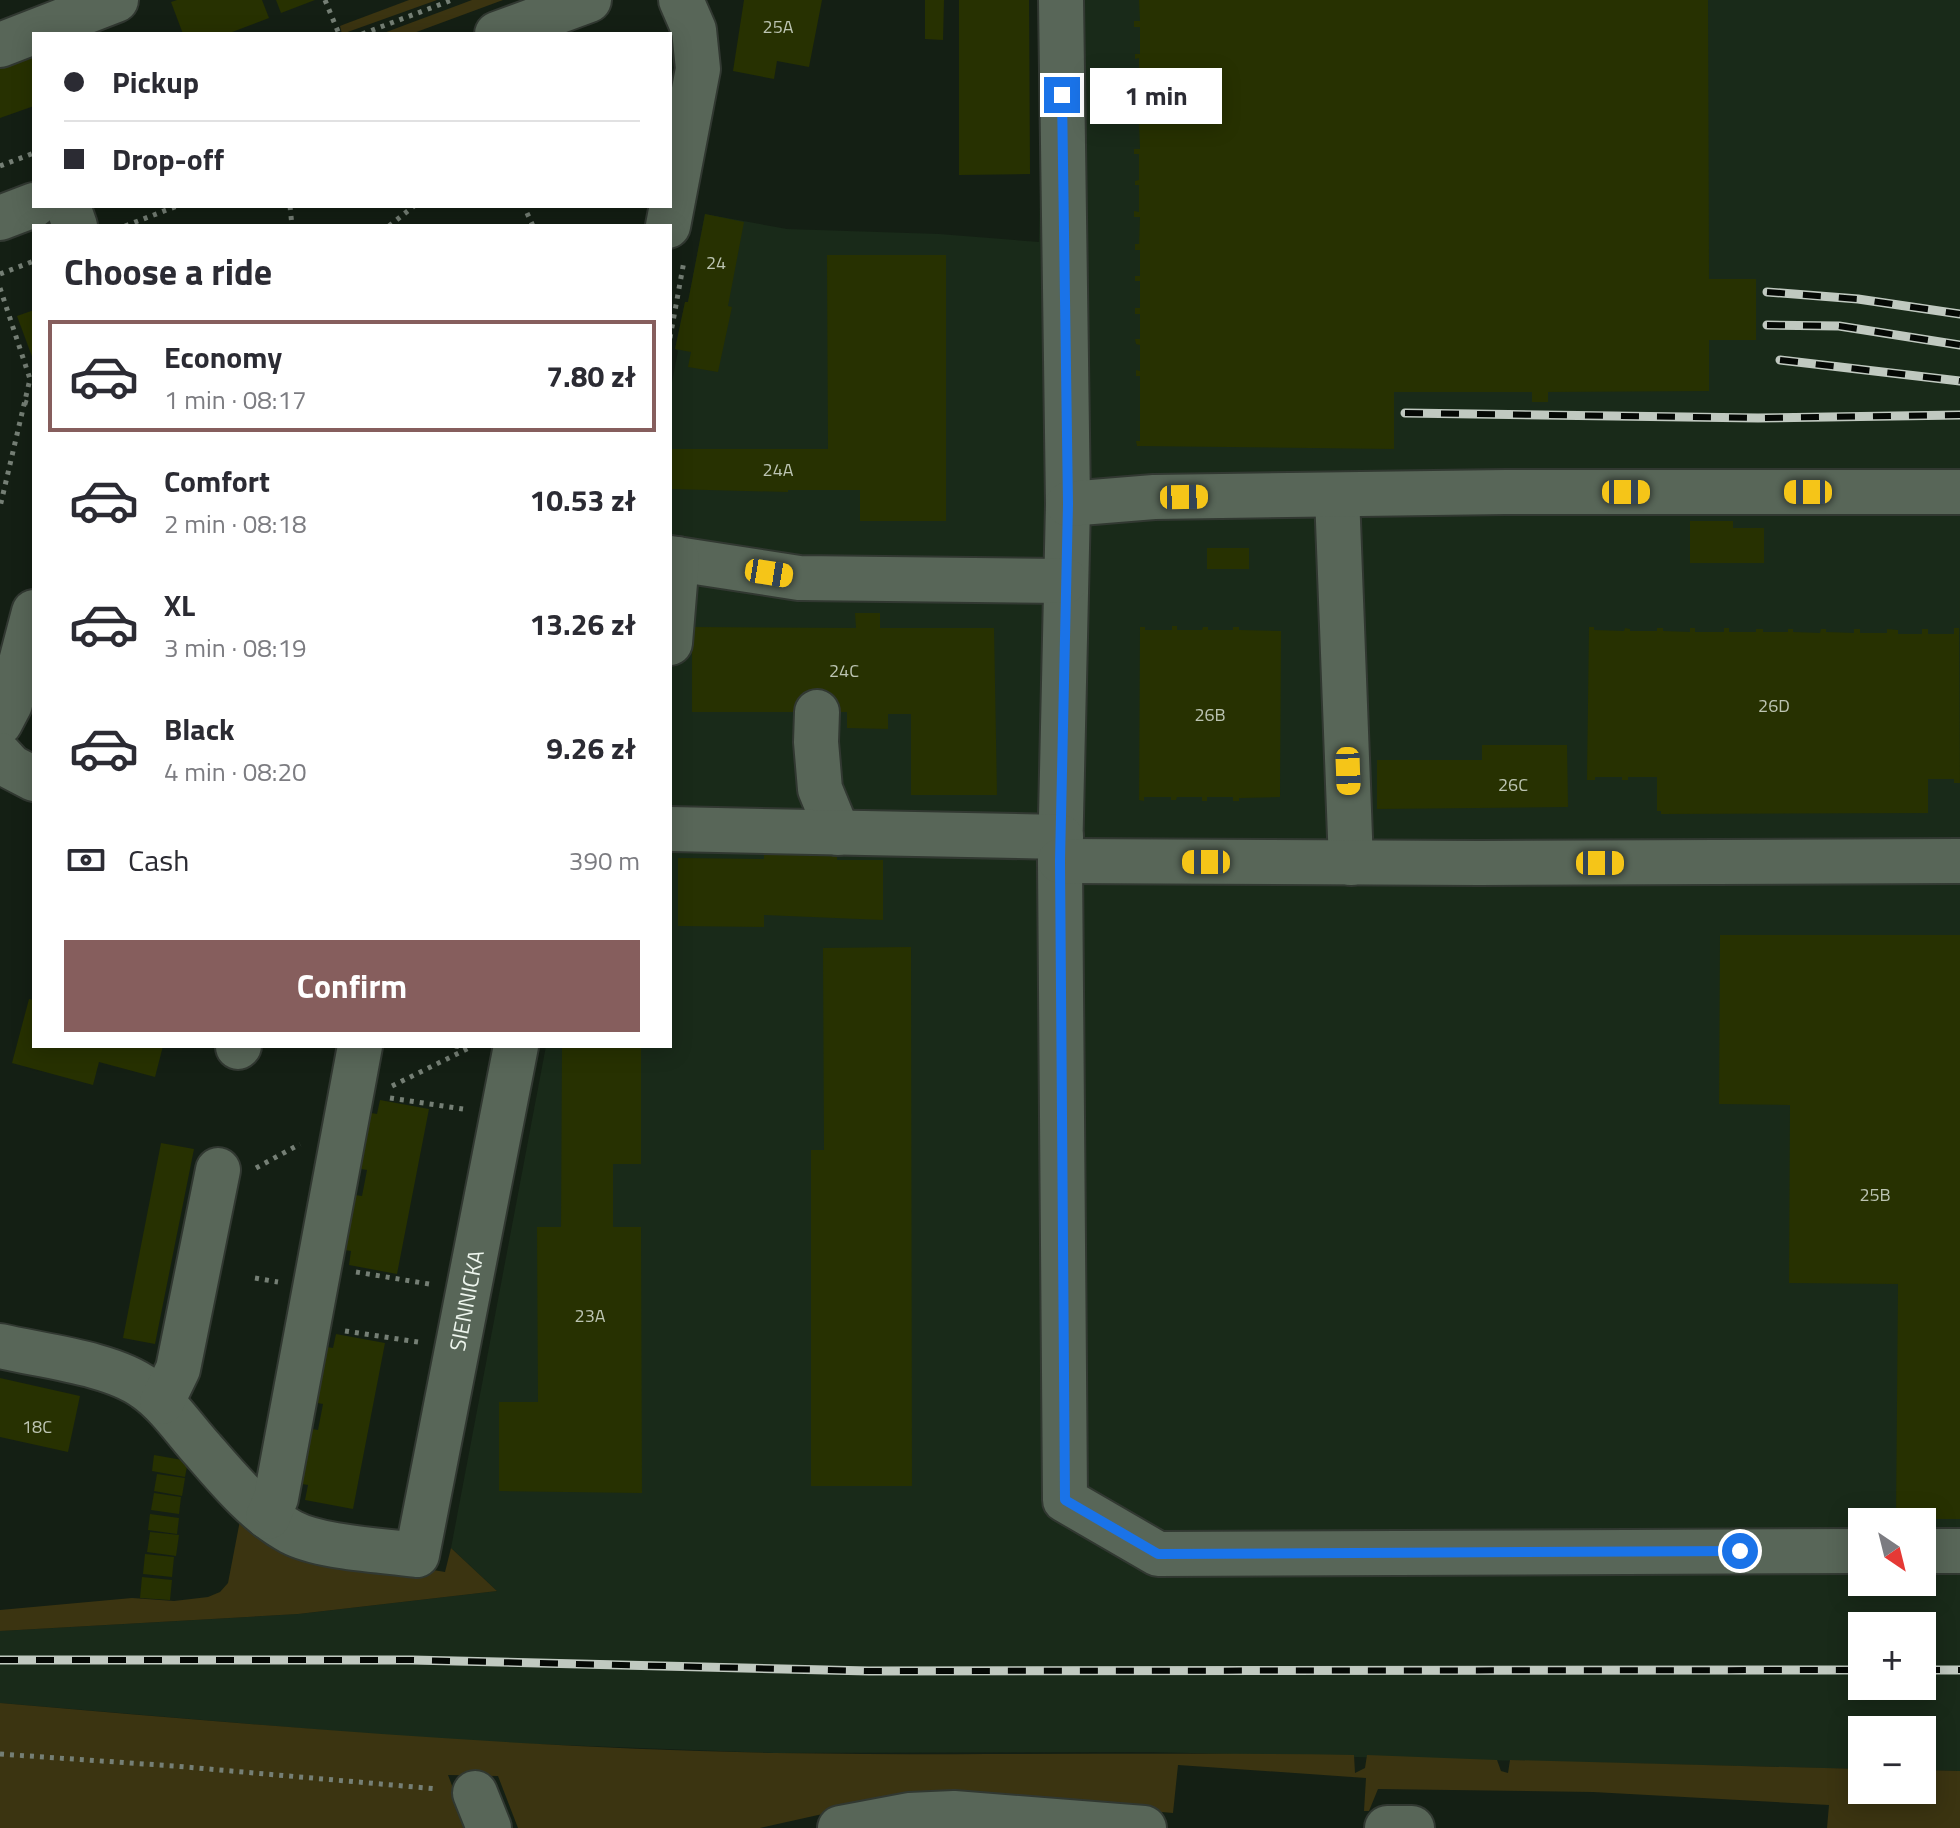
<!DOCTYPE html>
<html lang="en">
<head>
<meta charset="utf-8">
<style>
  :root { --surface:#fff; --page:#f7f7f7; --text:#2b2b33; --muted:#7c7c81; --line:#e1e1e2; --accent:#865e5d }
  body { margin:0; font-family:"Titillium Web",sans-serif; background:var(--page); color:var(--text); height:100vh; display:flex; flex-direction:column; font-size:30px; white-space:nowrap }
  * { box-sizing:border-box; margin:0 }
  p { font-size:26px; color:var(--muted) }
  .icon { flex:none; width:44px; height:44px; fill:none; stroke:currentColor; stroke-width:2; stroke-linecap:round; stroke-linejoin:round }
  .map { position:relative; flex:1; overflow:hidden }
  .sheet { position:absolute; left:32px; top:224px; width:640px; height:824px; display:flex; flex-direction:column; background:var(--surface); border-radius:0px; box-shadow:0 4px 20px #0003 }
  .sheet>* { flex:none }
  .top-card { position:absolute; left:32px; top:32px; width:640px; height:176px; border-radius:0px; box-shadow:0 4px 20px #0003; display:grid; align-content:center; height:176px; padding:0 32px; background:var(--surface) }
  .needle { width:52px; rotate:145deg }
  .fabs { position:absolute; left:1848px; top:1508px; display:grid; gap:16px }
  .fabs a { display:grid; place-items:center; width:88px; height:88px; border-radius:0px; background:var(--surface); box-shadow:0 4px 20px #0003; font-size:40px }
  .end { position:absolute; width:36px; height:36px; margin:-18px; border:10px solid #1a73e8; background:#fff; box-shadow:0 0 0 4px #fff }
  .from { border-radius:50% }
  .bubble { position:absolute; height:56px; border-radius:0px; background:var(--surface); box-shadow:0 4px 20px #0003; font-size:26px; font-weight:700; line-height:56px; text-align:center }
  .car { position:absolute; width:24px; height:48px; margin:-24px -12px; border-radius:10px; box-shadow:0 0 6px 2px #0007; background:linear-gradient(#f5c518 24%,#345 0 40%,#f5c518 0 76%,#345 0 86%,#f5c518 0) }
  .top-card b { display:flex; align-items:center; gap:28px; height:76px; font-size:30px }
  .top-card b+b { border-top:2px solid var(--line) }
  .top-card i { width:20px; height:20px; background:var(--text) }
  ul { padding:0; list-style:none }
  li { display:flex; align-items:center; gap:24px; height:112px; margin:0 16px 12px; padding:0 16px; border:4px solid transparent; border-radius:0px }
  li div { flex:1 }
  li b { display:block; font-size:30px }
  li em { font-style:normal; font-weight:700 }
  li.current { border-color:var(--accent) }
  li>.icon { width:72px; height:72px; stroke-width:1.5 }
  h2 { padding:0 32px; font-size:36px; line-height:96px }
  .pay { display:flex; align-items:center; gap:20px; height:88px; padding:0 32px; font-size:30px }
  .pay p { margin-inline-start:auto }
  .action { display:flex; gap:16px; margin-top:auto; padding:16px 32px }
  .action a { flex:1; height:92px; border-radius:0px; background:var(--accent); color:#fff; font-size:32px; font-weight:700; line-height:92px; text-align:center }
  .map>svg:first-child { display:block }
  .built { fill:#192a19; fill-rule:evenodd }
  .green { fill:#3b3411 }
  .building { fill:#273101 }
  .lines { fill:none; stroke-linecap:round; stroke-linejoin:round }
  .minor-casing { stroke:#313831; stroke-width:48 }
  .path { stroke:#757f75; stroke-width:5; stroke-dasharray:4 6; stroke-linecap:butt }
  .minor { stroke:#586658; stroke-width:44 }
  .rail-casing { stroke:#c0c9c0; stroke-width:9 }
  .rail { stroke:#040804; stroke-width:6; stroke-dasharray:18; stroke-linecap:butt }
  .route { stroke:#1a73e8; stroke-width:10 }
  .labels { text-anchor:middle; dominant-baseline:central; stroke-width:6; stroke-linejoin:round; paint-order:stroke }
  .number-label { font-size:18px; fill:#bcc4b2 }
  .street-label { font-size:22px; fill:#edf5ed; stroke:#040804 }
</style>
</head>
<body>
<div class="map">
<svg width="1960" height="1828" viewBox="0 0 1960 1828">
  <rect width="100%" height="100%" fill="#141f14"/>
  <!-- built -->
  <path class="built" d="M1044,0H1960V1771L1922,1770V1730H1862V1769L1149,1752L774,1753L453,1741L0,1703V1631L298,1614L497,1591L451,1548L546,1046H670V393L678,351L675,349L685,302H688L705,214L787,229L939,234L1039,242ZM1862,1522H1922V1582H1862ZM1862,1626H1922V1686H1862Z"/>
  <!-- green -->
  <g class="green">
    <path d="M409,0H437L342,34L340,26L345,24Z"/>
    <path d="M472,0H503L411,34H381Z"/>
    <path d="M242,1510L276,1546L291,1556L359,1572L363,1558L445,1572L451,1548L497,1591L298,1614L0,1631V1610L132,1598L174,1601L208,1597L220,1592L228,1583Z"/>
    <path d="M0,1703C258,1725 516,1748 775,1753C968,1756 1161,1752 1354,1755L1355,1773L1365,1768L1367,1755L1497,1760L1501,1771L1508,1773L1510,1760L1862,1769V1790H1922V1770L1960,1771V1828H1827L1829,1805L1593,1792L1378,1789L1369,1811H1364L1366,1778L1178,1765L1173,1813L1024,1800L854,1807L760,1828H518L498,1776L448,1775L468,1828H0Z"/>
  </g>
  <!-- building -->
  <g class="building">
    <path d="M177,0H262L269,18L227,34H183L171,2Z"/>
    <path d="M276,0H315L281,13Z"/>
    <path d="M744,0H822L809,67L777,61L774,79L733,71Z"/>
    <path d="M925,0H944L943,40L925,39Z"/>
    <path d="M959,0H1029L1030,174L959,175Z"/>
    <path d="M1139,0H1708L1709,279H1756V340H1709V391L1548,392V402H1532V392H1394V449L1137,446L1136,441H1140V376H1136V370L1140,371V345L1136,344L1135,339H1140V314H1135V308H1140V281H1135V276H1140V250H1135V244H1139L1140,217H1134V211L1139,212V185H1135V181L1139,180V154H1134V149H1140L1139,122H1134V117H1139V90H1134V85H1139V58L1135,59V54H1140V27H1134V21H1140Z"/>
    <path d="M34,53V106L0,118V58Z"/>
    <path d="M705,214L744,222L728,306L732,307L718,372L688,367L691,352L675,349L685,302H688Z"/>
    <path d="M827,255H946V521H860V490H788V492L670,489V449H828Z"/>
    <path d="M34,310V362L17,316Z"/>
    <path d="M1690,521H1733V528H1764V563H1690Z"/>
    <rect x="1207" y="548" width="42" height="21"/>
    <path d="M855,613H880V628H994L997,795H911V714H888V729L847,728V712H692V627L856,628Z"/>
    <path d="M1172,626H1177V630H1202L1203,627H1208V630H1233V627H1239V630L1281,631L1280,797L1239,798V801H1233V797H1207V801H1202V797H1177L1176,800H1171V797H1144V801L1139,800L1140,627H1145V630H1172Z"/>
    <path d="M1589,627H1594V630L1624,631L1625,628L1630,629V631H1657V628H1663V631L1690,632V628H1695V632H1724V628H1729V632H1756V629H1763V632H1788V629H1793V632L1820,633L1821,629H1826V632L1854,633V629H1860V633H1887V629L1898,630V634H1922V629H1928V634H1954V628H1959L1960,783H1954V779H1928V813L1661,814V811H1657V777H1628V780H1622V777H1595V780H1587Z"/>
    <path d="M1482,745H1567L1568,807L1377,809V760H1482Z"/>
    <path d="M764,842L837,843V860H883V920L764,915V927L678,926V858L764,859Z"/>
    <path d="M1720,935H1960V1519H1896L1898,1284L1789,1283L1790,1105L1719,1104Z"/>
    <path d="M911,947L912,1486H811V1150H824L823,948Z"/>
    <path d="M29,999L34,1000V1046H163L155,1077L99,1062L93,1085L12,1063Z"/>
    <path d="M562,1046H641V1164H613V1227H641L642,1493L499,1491V1402H538L537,1227H561Z"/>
    <path d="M380,1100L429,1109L397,1274L349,1265L351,1251L345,1250L355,1195L362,1196L367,1170L361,1169L371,1113L377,1114Z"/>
    <path d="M161,1143L194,1149L155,1344L123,1338Z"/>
    <path d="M336,1334L385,1343L353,1509L305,1500L308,1485L302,1484L312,1429L318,1430L323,1404L317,1403L327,1347L333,1348Z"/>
    <path d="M0,1378L80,1396L68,1452L0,1437Z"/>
    <path d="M154,1455L188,1461L185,1477L152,1471Z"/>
    <path d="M157,1474L185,1478L182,1496L154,1491Z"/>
    <path d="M154,1493L181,1497L179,1514L151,1510Z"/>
    <path d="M150,1514L179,1518L177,1534L148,1530Z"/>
    <path d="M150,1532L179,1535L176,1556L147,1552Z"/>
    <path d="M145,1554L174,1557L172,1577L143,1574Z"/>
    <path d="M142,1577L172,1580L170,1600L140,1598Z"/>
  </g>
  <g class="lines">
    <defs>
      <g id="minor">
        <path d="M1061,0L1068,504L1060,861L1065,1500L1158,1554L1862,1551"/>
        <path d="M497,34L589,0"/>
        <path d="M0,45L116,0"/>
        <path d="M68,206L75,226"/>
        <path d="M0,218L34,205"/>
        <path d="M668,226L698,69L694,30L681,0"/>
        <path d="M1337,495L1351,863"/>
        <path d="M1068,504L1154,497L1505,492H1960"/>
        <path d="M670,558L799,578L1066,581"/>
        <path d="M670,643L677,559"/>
        <path d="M817,712L816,742L820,789L838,833"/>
        <path d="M0,723L10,704L34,612"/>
        <path d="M0,755L11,767L34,779"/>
        <path d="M670,829L1061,837"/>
        <path d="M1060,861L1480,863L1960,861"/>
        <path d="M238,1047L239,1046"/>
        <path id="s1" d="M0,1346C42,1356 111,1363 145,1388C168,1404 184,1429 203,1450C228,1479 257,1514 291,1532C321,1548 382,1550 417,1555L516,1046"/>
        <path d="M162,1402L178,1369L218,1170"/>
        <path d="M268,1517L276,1498L360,1046"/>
        <path d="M1922,1551H1960"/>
        <path d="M475,1793L489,1828"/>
        <path d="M840,1828L909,1815L954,1813L1144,1828"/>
        <path d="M1387,1828H1412"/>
      </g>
    </defs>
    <!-- minor casing -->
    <use href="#minor" class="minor-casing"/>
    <!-- path -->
    <g class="path">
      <path d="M325,0L339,34"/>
      <path d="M362,34L452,0"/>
      <path d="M0,166L34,153"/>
      <path d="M290,206L292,226"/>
      <path d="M527,213L533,226"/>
      <path d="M125,226L177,206"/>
      <path d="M389,226L414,206"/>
      <path d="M0,274L34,261"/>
      <path d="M0,288L30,379L0,507"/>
      <path d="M670,338L684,261"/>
      <path d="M24,402L34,405"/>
      <path d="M455,1046L467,1048"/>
      <path d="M392,1086L469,1048"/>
      <path d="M390,1098L463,1109"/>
      <path d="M256,1168L300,1144"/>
      <path d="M356,1272L429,1284"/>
      <path d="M255,1278L278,1282"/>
      <path d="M345,1331L418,1342"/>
      <path d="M0,1754L174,1766L438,1789"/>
    </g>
    <!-- minor -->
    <use href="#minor" class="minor"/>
    <defs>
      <g id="rail">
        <path d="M1767,292L1858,299L1960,314"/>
        <path d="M1767,325L1839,326L1960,345"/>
        <path d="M1780,360L1960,381"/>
        <path d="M1405,413L1758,418L1960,415"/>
        <path d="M0,1660H412L869,1671L1862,1670"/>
        <path d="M1922,1670H1960"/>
      </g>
    </defs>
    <!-- rail casing -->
    <use href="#rail" class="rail-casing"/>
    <!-- rail -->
    <use href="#rail" class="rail"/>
  </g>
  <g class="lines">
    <!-- route -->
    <path class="route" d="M1062,95L1068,504L1060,861L1065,1500L1158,1554L1740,1551"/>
  </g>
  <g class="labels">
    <!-- number labels -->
    <g class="number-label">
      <text x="778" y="26">25A</text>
      <text x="716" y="262">24</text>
      <text x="778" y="469">24A</text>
      <text x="844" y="670">24C</text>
      <text x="1774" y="705">26D</text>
      <text x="1210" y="714">26B</text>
      <text x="1513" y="784">26C</text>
      <text x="1875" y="1194">25B</text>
      <text x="590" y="1315">23A</text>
      <text x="37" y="1426">18C</text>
    </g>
    <!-- street labels -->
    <g class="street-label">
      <text stroke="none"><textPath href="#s1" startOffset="746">SIENNICKA</textPath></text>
    </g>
  </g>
</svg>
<div class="fabs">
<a><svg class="needle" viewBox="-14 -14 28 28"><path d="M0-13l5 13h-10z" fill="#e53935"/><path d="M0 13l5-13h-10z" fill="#7c7c81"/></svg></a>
<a>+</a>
<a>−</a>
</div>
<i class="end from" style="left:1740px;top:1551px"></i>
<i class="end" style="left:1062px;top:95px"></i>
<div class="bubble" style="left:1090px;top:68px;width:132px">1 min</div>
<i class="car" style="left:1626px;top:492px;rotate:90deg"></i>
<i class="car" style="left:1808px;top:492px;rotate:270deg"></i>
<i class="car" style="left:1184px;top:497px;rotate:89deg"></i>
<i class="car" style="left:769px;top:573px;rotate:99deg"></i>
<i class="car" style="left:1348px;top:771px;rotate:178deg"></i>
<i class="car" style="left:1206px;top:862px;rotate:270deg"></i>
<i class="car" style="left:1600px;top:863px;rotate:90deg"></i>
<div class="top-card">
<b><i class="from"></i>Pickup</b>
<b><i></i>Drop-off</b>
</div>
<section class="sheet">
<h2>Choose a ride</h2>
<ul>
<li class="current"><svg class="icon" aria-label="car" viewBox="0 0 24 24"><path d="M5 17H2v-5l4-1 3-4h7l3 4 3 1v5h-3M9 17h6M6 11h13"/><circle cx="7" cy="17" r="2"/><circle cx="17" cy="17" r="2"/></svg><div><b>Economy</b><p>1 min · 08:17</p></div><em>7.80 zł</em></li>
<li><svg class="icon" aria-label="car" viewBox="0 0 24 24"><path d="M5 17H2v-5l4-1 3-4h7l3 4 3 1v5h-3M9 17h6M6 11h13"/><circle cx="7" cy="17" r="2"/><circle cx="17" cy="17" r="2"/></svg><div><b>Comfort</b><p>2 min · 08:18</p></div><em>10.53 zł</em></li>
<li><svg class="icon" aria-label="car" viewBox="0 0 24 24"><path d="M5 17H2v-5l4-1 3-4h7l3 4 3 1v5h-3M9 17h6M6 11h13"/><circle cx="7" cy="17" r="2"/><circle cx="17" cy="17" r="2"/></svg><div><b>XL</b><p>3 min · 08:19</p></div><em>13.26 zł</em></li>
<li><svg class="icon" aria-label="car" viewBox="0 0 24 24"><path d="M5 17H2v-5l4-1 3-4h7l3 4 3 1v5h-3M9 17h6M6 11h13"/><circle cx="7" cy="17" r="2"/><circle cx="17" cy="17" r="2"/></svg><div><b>Black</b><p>4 min · 08:20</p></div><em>9.26 zł</em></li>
</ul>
<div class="pay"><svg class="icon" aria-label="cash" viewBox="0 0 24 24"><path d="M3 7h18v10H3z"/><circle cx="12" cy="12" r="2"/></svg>Cash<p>390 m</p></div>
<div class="action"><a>Confirm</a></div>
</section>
</div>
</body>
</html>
